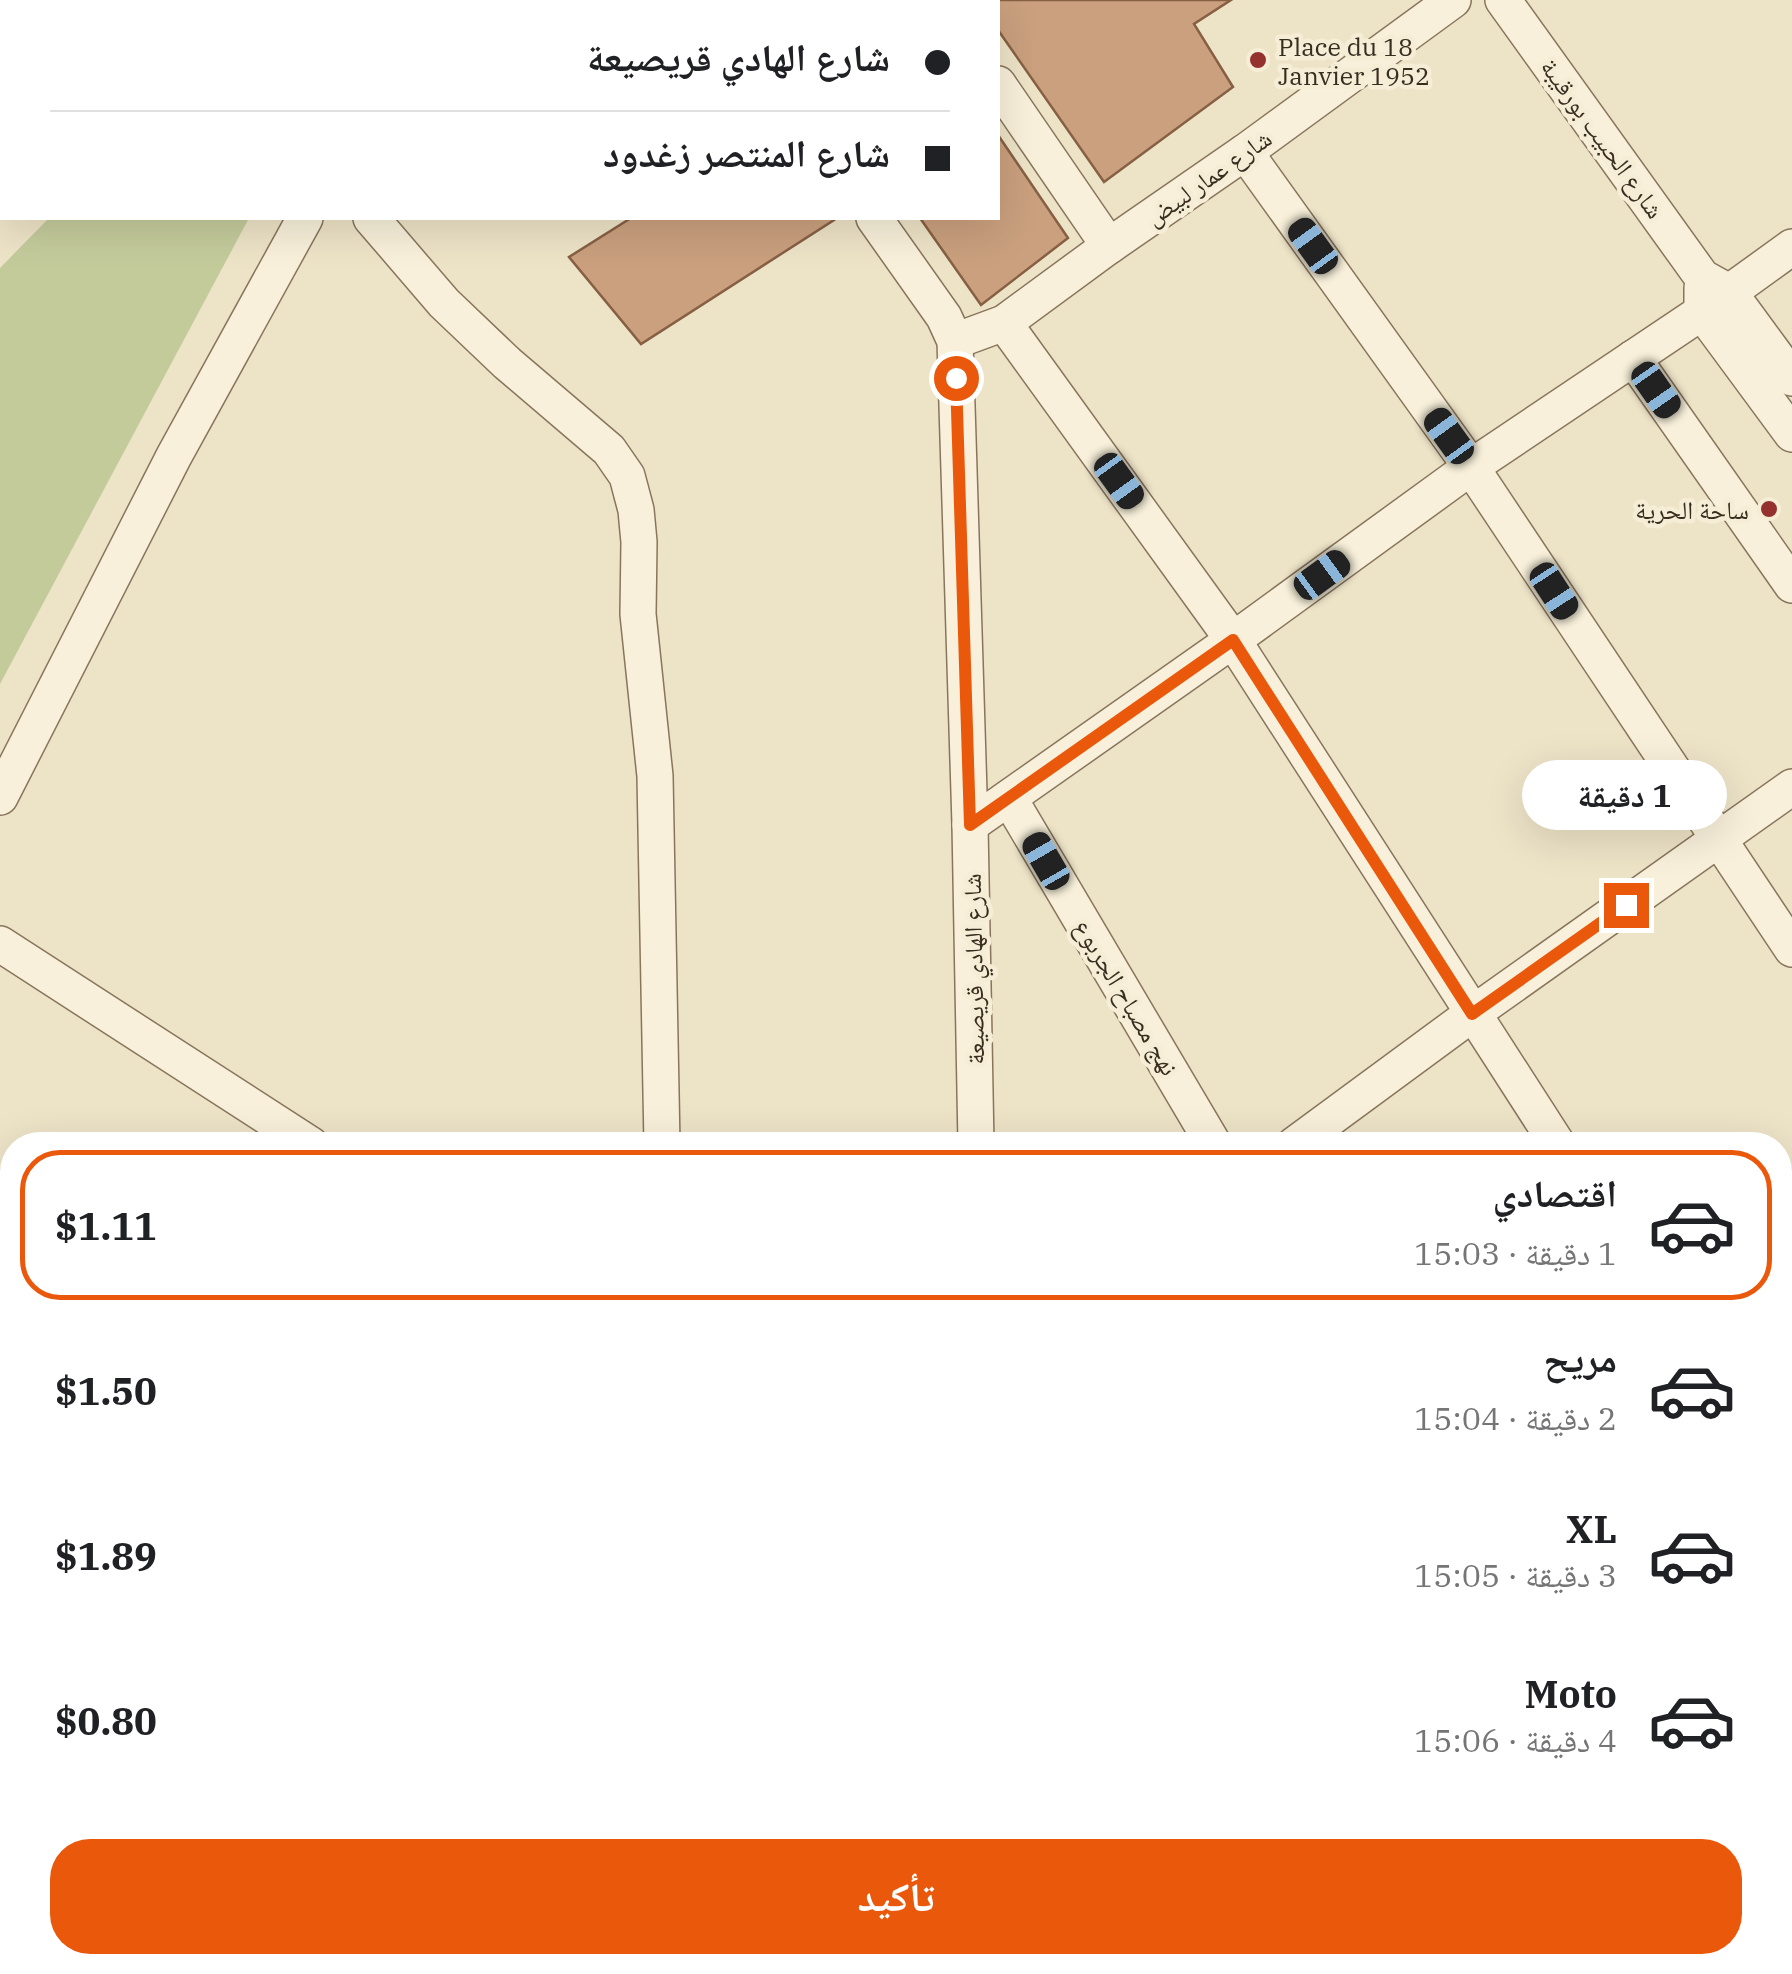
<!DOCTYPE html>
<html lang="ar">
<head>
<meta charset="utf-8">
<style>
  :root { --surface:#fff; --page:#f6f6f6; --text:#202124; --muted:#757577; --line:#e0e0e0; --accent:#ea580c }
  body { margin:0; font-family:"IBM Plex Serif","Noto Naskh Arabic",serif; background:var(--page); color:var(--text); direction:rtl; height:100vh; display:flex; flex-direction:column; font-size:38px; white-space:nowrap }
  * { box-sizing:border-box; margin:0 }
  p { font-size:32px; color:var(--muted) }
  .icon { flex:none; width:55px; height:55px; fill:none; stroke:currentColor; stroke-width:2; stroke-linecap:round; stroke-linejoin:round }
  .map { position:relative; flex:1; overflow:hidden; direction:ltr }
  .side { position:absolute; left:0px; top:1132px; width:1792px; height:842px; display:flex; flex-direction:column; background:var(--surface); border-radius:40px 40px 0 0; box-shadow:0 10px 40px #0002; direction:rtl }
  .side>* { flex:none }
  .guide { position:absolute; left:0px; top:0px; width:1000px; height:220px; box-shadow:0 10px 40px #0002; direction:rtl; display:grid; align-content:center; height:220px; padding:0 50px; background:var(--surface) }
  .end { position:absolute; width:45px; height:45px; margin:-22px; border:12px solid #ea580c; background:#fff; box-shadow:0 0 0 5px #fff }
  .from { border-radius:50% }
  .bubble { position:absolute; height:70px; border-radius:35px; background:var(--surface); box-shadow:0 10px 40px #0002; font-size:32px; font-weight:800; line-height:70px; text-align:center; direction:rtl }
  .car { position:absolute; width:30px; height:60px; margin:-30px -15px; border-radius:12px; box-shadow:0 0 8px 2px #0007; background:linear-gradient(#222 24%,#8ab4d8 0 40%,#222 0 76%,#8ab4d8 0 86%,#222 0) }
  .guide b { display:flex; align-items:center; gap:35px; height:95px; font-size:38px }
  .guide b+b { border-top:2px solid var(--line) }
  .guide i { width:25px; height:25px; background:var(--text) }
  ul { padding:18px 0 0; list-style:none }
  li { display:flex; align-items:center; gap:30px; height:150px; margin:0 20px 15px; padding:0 30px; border:5px solid transparent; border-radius:40px }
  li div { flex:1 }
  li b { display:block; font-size:38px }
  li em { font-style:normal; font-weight:800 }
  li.active { border-color:var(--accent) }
  li>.icon { width:90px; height:90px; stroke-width:1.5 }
  .button { display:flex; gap:20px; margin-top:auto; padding:20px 50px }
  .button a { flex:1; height:115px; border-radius:40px; background:var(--accent); color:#fff; font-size:40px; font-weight:800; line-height:115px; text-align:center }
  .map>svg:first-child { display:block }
  .green { fill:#c4cb9b }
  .building { fill:#caa07e; stroke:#876043; stroke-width:2.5 }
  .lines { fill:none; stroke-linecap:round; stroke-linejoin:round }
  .lane-casing { stroke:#88755d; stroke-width:20 }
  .street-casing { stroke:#88755d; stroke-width:38 }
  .lane { stroke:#f8f0da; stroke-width:18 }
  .street { stroke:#f8f0da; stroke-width:35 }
  .route { stroke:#ea580c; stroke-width:12 }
  .poi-dot { fill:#95312f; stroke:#f5edd6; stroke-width:4 }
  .labels { text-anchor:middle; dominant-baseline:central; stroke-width:9; stroke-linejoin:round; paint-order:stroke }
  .poi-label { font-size:25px; fill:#392d20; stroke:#f5edd6; text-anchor:start }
  .street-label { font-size:25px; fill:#392d20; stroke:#f5edd6 }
</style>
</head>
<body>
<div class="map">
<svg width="1792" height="1974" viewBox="0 0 1792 1974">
  <rect width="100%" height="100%" fill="#ede3c7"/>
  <!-- green -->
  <path class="green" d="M49,218H249L0,684V268Z"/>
  <!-- building -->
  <g class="building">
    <path d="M790,0H910L912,2H786Z"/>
    <path d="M977,0H1231L1194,24L1233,87L1104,182L998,30V2H978Z"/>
    <path d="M998,135L1068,238L981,305L920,218H998Z"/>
    <path d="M631,218H833L834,220L641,344L569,257Z"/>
    <path d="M1780,1903H1792V1964L1718,1962H1780Z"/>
    <path d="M1173,1962H1268L1258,1974H1174Z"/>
    <path d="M1453,1962H1648V1974H1443Z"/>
  </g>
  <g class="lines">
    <defs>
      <g id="lane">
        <path d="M1780,1573L1792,1501"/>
        <path d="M1385,1974L1396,1962"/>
      </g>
      <g id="street">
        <path d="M722,0L724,2"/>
        <path d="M939,0L941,2"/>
        <path d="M1503,0L1702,277L1729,292L1792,378"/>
        <path d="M442,2L444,0"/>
        <path d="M998,84L1109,246"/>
        <path d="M1245,152L1471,467L1792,949"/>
        <path d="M371,218L444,303L507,363L609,450L627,476L636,510L639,542L638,614L655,776L662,1145"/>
        <path d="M874,218L944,317L955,341L970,825L976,1145"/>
        <path d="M1702,288V312L1792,434"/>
        <path d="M1004,323L1233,640L1558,1145"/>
        <path d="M955,341L1004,323L1109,246L1245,152L1453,0"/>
        <path d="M1633,358L1792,585"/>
        <path d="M0,797L174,456L305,218"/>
        <path d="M1009,798L1214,1145"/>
        <path d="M970,825L1233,640L1471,467L1702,312L1792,247"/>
        <path d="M0,944L311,1145"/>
        <path d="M1294,1145L1472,1014L1792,787"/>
        <path d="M1780,1362L1792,1354"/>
        <path d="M0,1953L12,1956"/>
        <path d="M46,1962L104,1974"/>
        <path d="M991,1962L992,1974"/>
        <path d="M1065,1974L1074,1962"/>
      </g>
    </defs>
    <!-- lane casing -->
    <use href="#lane" class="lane-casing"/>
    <!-- street casing -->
    <use href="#street" class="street-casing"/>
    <!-- lane -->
    <use href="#lane" class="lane"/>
    <!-- street -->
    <use href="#street" class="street"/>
  </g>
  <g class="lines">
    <!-- route -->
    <path class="route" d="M956,378L970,825L1233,640L1472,1014L1626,905"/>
  </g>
  <!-- markers -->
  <g class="poi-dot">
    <circle cx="1258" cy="60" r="10"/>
    <circle cx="1769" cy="509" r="10"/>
  </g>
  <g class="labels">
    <!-- poi labels -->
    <g class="poi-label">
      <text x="1278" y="46">Place du 18<tspan x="1278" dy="29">Janvier 1952</tspan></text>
      <text x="1749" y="509" text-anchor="end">ساحة الحرية</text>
    </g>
    <!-- street labels -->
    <g class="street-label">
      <text transform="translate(1603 138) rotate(54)">شارع الحبيب بورقيبة</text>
      <text transform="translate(1208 177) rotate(-35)">شارع عمار لبيض</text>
      <text transform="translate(973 969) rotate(-91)">شارع الهادي قريصيعة</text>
      <text transform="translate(1127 997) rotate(59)">نهج مصباح الجربوع</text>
    </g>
  </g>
</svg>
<i class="end from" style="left:956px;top:378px"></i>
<i class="end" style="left:1626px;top:905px"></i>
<div class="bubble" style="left:1522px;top:760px;width:205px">1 دقيقة</div>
<i class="car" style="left:1313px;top:246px;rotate:324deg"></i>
<i class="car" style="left:1656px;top:390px;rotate:145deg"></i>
<i class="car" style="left:1449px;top:436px;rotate:324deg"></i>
<i class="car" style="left:1119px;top:481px;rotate:144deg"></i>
<i class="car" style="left:1322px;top:575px;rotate:54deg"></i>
<i class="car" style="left:1554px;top:591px;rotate:147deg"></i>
<i class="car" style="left:1046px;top:861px;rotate:330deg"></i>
<div class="guide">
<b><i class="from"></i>شارع الهادي قريصيعة</b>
<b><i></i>شارع المنتصر زغدود</b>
</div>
<section class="side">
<ul>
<li class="active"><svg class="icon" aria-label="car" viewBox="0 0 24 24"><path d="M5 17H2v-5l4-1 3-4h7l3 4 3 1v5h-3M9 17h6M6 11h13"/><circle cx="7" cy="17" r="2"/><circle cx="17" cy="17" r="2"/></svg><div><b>اقتصادي</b><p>1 دقيقة · 15:03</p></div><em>$1.11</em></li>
<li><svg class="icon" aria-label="car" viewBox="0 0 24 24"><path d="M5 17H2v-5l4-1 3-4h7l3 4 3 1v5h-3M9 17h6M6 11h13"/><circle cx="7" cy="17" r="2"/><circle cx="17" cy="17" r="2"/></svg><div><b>مريح</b><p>2 دقيقة · 15:04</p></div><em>$1.50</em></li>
<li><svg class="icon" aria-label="car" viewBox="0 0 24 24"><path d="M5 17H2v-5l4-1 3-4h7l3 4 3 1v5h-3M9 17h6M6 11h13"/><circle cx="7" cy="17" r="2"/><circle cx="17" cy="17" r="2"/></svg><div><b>XL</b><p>3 دقيقة · 15:05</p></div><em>$1.89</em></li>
<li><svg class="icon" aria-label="car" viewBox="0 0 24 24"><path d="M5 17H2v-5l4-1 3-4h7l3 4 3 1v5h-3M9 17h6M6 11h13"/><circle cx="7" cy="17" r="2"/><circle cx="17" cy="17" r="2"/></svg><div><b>Moto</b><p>4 دقيقة · 15:06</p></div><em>$0.80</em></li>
</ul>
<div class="button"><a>تأكيد</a></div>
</section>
</div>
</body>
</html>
